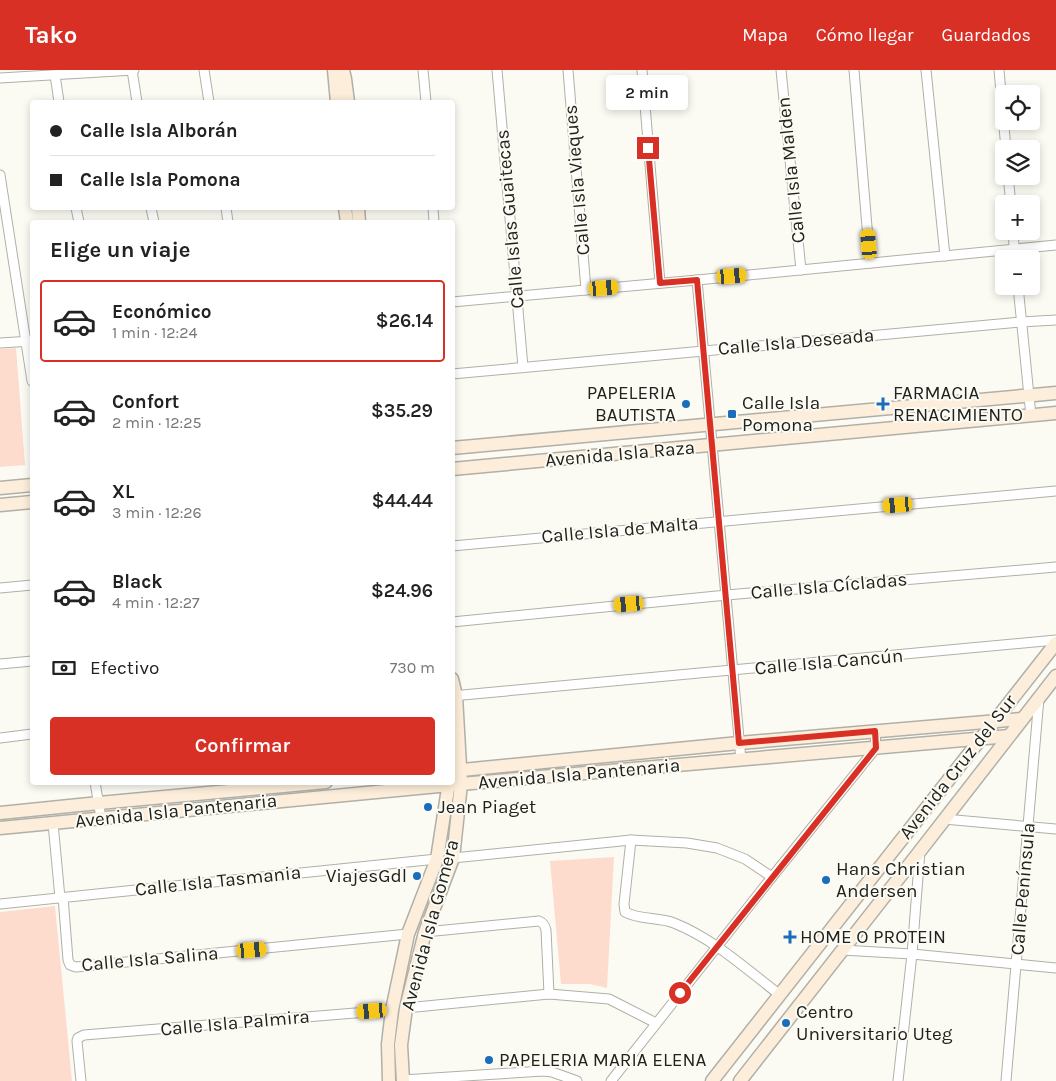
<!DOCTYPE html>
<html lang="es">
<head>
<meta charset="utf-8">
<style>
  :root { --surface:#fff; --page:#f2f2f2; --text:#222; --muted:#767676; --line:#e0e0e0; --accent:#d93025 }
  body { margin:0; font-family:Karla,sans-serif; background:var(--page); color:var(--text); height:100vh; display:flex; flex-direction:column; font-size:19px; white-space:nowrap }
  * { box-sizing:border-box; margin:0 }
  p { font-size:16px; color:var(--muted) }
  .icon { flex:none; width:28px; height:28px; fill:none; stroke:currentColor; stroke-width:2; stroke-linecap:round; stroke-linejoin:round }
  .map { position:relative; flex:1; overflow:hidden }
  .details { position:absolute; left:30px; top:150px; width:425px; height:565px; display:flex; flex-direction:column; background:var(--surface); border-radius:5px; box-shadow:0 2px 8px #0003 }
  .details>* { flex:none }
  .guide { position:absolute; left:30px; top:30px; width:425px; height:110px; border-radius:5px; box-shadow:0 2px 8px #0003; display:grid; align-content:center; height:110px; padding:0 20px; background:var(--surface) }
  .fabs { position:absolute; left:995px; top:15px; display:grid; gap:10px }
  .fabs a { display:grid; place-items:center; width:45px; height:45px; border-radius:5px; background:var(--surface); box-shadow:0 2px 8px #0003; font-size:25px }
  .end { position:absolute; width:22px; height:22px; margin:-11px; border:6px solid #d93025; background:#fff; box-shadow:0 0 0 2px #fff }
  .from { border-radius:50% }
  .bubble { position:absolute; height:35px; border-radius:5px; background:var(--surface); box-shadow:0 2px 8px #0003; font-size:16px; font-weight:600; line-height:35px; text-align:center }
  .car { position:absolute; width:15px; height:30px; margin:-15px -8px; border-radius:6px; box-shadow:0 0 4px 1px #0007; background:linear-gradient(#f5c518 24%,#345 0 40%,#f5c518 0 76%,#345 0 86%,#f5c518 0) }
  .guide b { display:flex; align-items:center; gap:18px; height:48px; font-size:19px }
  .guide b+b { border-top:1px solid var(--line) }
  .guide i { width:12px; height:12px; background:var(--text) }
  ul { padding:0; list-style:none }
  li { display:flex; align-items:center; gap:15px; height:82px; margin:0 10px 8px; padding:0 10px; border:2px solid transparent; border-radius:5px }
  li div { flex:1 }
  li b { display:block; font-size:19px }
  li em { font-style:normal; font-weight:600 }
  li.selected { border-color:var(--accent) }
  li>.icon { width:45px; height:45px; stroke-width:1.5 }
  h2 { padding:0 20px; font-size:22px; line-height:60px }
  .pay { display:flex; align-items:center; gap:12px; height:55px; padding:0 20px; font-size:19px }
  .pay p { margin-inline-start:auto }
  .button { display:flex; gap:10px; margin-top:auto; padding:10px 20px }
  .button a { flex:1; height:58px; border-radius:5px; background:var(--accent); color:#fff; font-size:20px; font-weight:600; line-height:58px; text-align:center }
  header { display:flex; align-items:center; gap:30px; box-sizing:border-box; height:70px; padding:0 25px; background:var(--accent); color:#fff }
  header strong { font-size:24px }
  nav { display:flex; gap:28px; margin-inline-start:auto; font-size:18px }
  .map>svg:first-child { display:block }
  .green { fill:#fddcce }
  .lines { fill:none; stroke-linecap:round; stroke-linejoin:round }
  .street-casing { stroke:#b0b0a8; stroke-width:11 }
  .secondary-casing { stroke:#b0b0a8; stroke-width:15 }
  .street { stroke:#fff; stroke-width:9 }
  .secondary { stroke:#fceeda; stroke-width:12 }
  .route { stroke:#d93025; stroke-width:6 }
  .poi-dot { fill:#1a6dbb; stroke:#fcfbf3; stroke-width:2 }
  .labels { text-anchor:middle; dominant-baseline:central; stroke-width:4; stroke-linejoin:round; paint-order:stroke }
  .street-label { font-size:19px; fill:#21211e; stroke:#fcfbf3 }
  .poi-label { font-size:19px; fill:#21211e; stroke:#fcfbf3; text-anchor:start }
</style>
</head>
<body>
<header>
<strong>Tako</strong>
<nav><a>Mapa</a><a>Cómo llegar</a><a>Guardados</a></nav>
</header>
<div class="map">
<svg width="1056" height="1011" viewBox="0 0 1056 1011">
  <rect width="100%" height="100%" fill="#fcfbf3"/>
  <!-- green -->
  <g class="green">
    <path d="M16,278L25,395L0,397V279Z"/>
    <path d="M614,787L607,918L590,914H561L550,791Z"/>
    <path d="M55,836L72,1011H0V842Z"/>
  </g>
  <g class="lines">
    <defs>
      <g id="street">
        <path d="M132,0L137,32"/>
        <path d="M204,0L209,32"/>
        <path d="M423,0L426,32"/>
        <path d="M497,0L523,297"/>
        <path d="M568,0L586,220"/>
        <path d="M642,0L660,213"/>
        <path d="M781,0L801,200"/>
        <path d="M854,0L870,193"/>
        <path d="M926,0L945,186"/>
        <path d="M999,0L1006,79"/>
        <path d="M55,5L59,32"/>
        <path d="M0,8L134,0"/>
        <path d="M0,105L32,311"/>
        <path d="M1008,106L1011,134"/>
        <path d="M76,138L79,152"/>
        <path d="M151,138L154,152"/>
        <path d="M226,138L228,152"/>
        <path d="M433,138L434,152"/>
        <path d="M1013,161L1015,189"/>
        <path d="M697,210L741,690"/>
        <path d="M1018,216L1031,346"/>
        <path d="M452,232L697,210L1056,175"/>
        <path d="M0,273L32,271"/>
        <path d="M452,304L1021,252L1056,250"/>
        <path d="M452,476L1056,421"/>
        <path d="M0,518L32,515"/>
        <path d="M452,552L727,525L1056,497"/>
        <path d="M0,594L32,591"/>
        <path d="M452,626L1056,570"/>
        <path d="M0,668L32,664"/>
        <path d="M95,712L101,748"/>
        <path d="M944,749L1056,759"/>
        <path d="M53,753L60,828"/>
        <path d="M631,770L624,834L625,842C639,850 658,847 674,853C714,869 746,899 780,925"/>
        <path d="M453,788L631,770L687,773L717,778L745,789L772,807"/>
        <path d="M63,827L68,890L70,895L76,897L408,864"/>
        <path d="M0,834L437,789"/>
        <path d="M425,862L539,851C544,853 545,856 546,860L549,924"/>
        <path d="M842,880L912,884L1056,898"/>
        <path d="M406,938L549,924L609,929L656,953"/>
        <path d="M403,1010L543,1001L552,1002L577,1011"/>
        <path d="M81,1011L77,971L78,968L84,965L392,940"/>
        <path d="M611,1011L772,807L876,678L875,661"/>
        <path d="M898,1011L912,884L920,781"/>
        <path d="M1006,1011L1039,628"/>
      </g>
      <g id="secondary">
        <path d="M334,0L337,32"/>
        <path d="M343,0L345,9L348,32"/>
        <path d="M345,138L347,152"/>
        <path d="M358,138L359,152"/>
        <path d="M452,378L1056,323"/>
        <path d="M452,399L1056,343"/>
        <path d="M0,418L32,415"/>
        <path d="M0,435L32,432"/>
        <path d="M452,701L739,673L1022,649"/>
        <path d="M0,743L99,733L326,712"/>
        <path d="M0,758L449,715L1009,666"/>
        <path d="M389,1011L388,974L392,940L408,864L437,789L449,712"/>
        <path d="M403,1011L401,975L406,938L425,862L453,788L461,714L456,626L452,609"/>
        <path d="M712,1011L1056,573"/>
        <path d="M740,1011L920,781L1056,606"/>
      </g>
    </defs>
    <!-- street casing -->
    <use href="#street" class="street-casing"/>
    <!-- secondary casing -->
    <use href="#secondary" class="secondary-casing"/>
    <!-- street -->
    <use href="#street" class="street"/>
    <!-- secondary -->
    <use href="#secondary" class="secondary"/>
  </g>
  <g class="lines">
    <!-- route -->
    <path class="route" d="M648,78L660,213L697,210L739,673L875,661L876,678L680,923"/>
  </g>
  <!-- markers -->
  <g class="poi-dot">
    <circle cx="686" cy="334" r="5"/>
    <path d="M880.5 326.5h5v5h5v5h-5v5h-5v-5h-5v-5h5z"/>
    <rect x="727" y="339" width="10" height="10" rx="2.5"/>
    <circle cx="428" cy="737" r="5"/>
    <circle cx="417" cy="806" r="5"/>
    <circle cx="826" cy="810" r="5"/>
    <path d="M787.5 859.5h5v5h5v5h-5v5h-5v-5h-5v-5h5z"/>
    <circle cx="786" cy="953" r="5"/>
    <circle cx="489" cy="990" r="5"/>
  </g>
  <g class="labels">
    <!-- street labels -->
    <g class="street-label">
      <text transform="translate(791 100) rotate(-96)">Calle Isla Malden</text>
      <text transform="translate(577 110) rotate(-95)">Calle Isla Vieques</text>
      <text transform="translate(510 149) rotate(-95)">Calle Islas Guaitecas</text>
      <text transform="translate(796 272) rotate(-5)">Calle Isla Deseada</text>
      <text transform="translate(620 384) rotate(-5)">Avenida Isla Raza</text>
      <text transform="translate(620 460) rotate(-5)">Calle Isla de Malta</text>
      <text transform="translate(829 516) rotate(-5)">Calle Isla Cícladas</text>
      <text transform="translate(829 592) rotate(-5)">Calle Isla Cancún</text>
      <text transform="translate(958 697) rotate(-52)">Avenida Cruz del Sur</text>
      <text transform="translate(579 704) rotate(-5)">Avenida Isla Pantenaria</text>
      <text transform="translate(176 741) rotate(-6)">Avenida Isla Pantenaria</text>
      <text transform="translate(218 811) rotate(-6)">Calle Isla Tasmania</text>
      <text transform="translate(1023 819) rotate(-85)">Calle Península</text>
      <text transform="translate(430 855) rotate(-75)">Avenida Isla Gomera</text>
      <text transform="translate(150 889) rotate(-5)">Calle Isla Salina</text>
      <text transform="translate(235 953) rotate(-5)">Calle Isla Palmira</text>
    </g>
    <!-- poi labels -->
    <g class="poi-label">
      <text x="676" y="323" text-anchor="end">PAPELERIA<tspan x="676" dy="22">BAUTISTA</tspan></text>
      <text x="893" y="323">FARMACIA<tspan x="893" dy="22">RENACIMIENTO</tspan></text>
      <text x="742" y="333">Calle Isla<tspan x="742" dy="22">Pomona</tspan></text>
      <text x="438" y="737">Jean Piaget</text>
      <text x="836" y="799">Hans Christian<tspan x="836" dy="22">Andersen</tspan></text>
      <text x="407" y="806" text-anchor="end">ViajesGdl</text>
      <text x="800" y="867">HOME O PROTEIN</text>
      <text x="796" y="942">Centro<tspan x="796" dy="22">Universitario Uteg</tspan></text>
      <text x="499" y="990">PAPELERIA MARIA ELENA</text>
    </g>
  </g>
</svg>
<div class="fabs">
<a><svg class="icon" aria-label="locate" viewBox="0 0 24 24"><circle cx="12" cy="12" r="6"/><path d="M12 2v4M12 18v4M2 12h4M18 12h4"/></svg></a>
<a><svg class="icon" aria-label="layers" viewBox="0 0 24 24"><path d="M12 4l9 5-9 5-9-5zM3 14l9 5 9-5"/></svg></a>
<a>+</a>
<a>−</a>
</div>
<i class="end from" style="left:680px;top:923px"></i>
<i class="end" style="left:648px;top:78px"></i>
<div class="bubble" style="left:606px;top:5px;width:82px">2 min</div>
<i class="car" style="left:869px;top:174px;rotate:355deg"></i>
<i class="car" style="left:732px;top:206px;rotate:85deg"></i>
<i class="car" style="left:604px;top:218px;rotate:85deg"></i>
<i class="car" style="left:898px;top:435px;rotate:265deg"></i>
<i class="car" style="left:629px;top:534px;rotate:265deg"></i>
<i class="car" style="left:252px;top:880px;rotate:85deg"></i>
<i class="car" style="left:372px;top:941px;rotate:265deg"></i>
<div class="guide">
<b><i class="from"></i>Calle Isla Alborán</b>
<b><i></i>Calle Isla Pomona</b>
</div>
<section class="details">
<h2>Elige un viaje</h2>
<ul>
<li class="selected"><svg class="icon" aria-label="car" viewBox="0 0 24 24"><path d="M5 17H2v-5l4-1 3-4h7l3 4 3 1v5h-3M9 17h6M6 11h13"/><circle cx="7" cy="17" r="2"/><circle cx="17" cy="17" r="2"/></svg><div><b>Económico</b><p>1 min · 12:24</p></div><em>$26.14</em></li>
<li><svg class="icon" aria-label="car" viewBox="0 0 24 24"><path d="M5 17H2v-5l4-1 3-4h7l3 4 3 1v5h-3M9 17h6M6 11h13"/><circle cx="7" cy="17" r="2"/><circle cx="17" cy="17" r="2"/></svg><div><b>Confort</b><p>2 min · 12:25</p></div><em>$35.29</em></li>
<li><svg class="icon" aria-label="car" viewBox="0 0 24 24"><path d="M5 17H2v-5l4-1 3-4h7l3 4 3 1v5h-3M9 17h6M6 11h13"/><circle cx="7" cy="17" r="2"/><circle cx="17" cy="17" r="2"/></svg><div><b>XL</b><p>3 min · 12:26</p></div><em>$44.44</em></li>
<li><svg class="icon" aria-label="car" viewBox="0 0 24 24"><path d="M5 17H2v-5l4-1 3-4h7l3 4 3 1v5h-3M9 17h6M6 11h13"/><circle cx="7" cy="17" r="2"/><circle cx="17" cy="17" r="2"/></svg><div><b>Black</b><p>4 min · 12:27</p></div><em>$24.96</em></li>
</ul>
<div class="pay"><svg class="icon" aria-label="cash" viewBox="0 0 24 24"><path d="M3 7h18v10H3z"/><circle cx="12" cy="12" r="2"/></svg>Efectivo<p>730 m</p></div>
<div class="button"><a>Confirmar</a></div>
</section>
</div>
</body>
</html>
